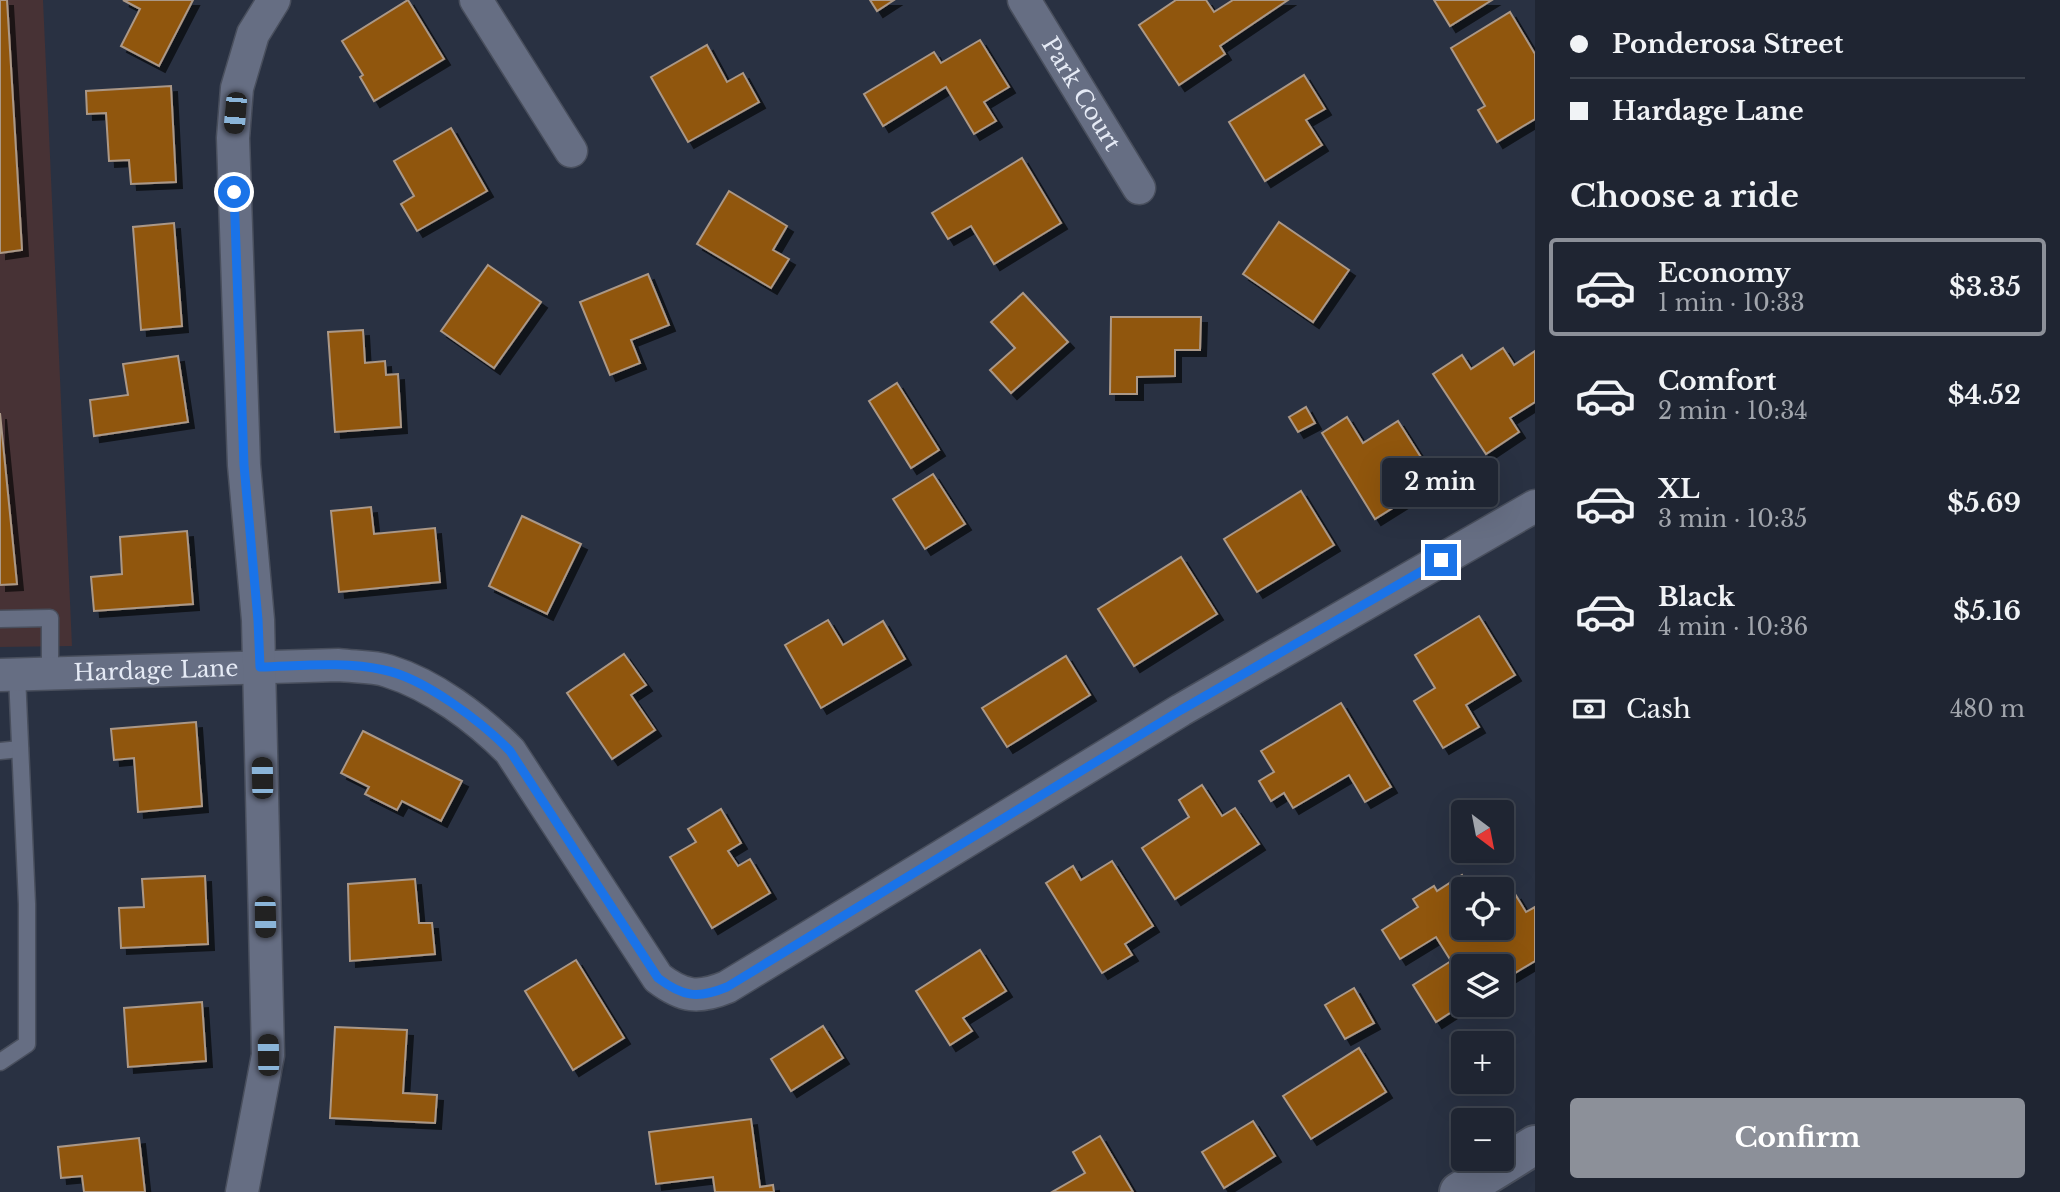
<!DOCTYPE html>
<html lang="en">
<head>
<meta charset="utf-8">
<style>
  :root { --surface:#1f2532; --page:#2c313e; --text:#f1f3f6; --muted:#a1a5ac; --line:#3c424d; --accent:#8c9099 }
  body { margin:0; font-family:"Libre Baskerville",serif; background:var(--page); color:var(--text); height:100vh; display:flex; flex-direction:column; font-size:26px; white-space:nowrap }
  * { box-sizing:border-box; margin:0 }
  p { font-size:23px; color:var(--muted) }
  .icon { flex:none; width:38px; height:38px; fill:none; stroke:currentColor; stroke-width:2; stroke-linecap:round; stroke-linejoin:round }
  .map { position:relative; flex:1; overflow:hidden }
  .sheet { display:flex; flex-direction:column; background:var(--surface); width:525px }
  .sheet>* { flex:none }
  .guide { display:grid; align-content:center; height:154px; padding:0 35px; background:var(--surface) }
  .needle { width:46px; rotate:148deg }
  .buttons { position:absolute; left:1451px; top:800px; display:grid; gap:14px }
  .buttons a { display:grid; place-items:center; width:63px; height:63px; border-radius:7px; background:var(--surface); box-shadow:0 7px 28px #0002,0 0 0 2px var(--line); font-size:35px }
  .end { position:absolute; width:32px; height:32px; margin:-16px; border:9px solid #1a73e8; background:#fff; box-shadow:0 0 0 4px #fff }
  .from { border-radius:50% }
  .bubble { position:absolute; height:49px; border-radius:7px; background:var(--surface); box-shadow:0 7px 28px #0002,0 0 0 2px var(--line); font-size:23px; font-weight:700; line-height:49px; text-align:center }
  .car { position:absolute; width:21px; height:42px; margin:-21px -10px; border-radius:9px; box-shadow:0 0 5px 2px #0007; background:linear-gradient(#222 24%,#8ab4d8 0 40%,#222 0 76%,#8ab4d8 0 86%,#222 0) }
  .guide b { display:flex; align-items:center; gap:24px; height:66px; font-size:26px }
  .guide b+b { border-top:2px solid var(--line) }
  .guide i { width:18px; height:18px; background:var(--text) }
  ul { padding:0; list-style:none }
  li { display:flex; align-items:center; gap:21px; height:98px; margin:0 14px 10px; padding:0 21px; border:4px solid transparent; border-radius:7px }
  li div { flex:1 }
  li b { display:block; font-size:26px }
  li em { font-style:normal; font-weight:700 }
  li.active { border-color:var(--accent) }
  li>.icon { width:63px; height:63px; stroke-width:1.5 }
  h2 { padding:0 35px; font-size:32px; line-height:84px }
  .pay { display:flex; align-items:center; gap:18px; height:77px; padding:0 35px; font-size:26px }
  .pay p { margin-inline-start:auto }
  .button { display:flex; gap:14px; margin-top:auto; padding:14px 35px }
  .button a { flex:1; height:80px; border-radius:7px; background:var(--accent); color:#fff; font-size:28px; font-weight:700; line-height:80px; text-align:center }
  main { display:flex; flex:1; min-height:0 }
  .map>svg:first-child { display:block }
  .commercial { fill:#473235 }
  .building { fill:#905610; stroke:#ab9887; stroke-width:2; filter:url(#shadow) }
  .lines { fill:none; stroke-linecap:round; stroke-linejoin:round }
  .service-casing { stroke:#494f5d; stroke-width:19 }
  .minor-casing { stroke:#494f5d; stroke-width:35 }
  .secondary-casing { stroke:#494f5d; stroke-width:42 }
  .service { stroke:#666e83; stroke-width:16 }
  .minor { stroke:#666e83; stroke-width:32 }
  .secondary { stroke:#666e83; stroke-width:38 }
  .route { stroke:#1a73e8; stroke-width:9 }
  .labels { text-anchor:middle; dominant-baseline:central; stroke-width:6; stroke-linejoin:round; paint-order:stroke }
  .street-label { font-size:23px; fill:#e5eaf5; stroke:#161921 }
</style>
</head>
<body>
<main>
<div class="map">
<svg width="1535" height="1192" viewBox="0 0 1535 1192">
  <defs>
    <filter id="shadow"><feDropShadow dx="6" dy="6" stdDeviation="0" flood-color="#0009"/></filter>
  </defs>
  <rect width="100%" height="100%" fill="#293142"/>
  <!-- commercial -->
  <path class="commercial" d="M0,0H43L72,646L0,647Z"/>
  <!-- building -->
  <g class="building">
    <path d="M0,0H7L22,250L0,253Z"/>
    <path d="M123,0H193L159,66L121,46L140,9Z"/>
    <path d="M408,0L444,59L374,101L360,77L363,75L342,41Z"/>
    <path d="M870,0H894L877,11Z"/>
    <path d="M1176,0H1206L1214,12L1233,0H1288L1220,46L1225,54L1179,85L1139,25Z"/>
    <path d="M1434,0H1492L1450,26Z"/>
    <path d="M1510,12L1535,54V119L1497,142L1478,110L1485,106L1451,48Z"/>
    <path d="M980,40L1009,87L984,102L996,121L974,134L946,87L883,126L864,94L934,52L941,63Z"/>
    <path d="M707,45L727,82L743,73L759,102L688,142L651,77Z"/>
    <path d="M1304,75L1325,109L1306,120L1322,145L1265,181L1229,122Z"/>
    <path d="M171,86L176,182L131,184L129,160L109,161L106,113L87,114L86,91Z"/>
    <path d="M451,128L487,191L417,231L401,204L414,196L394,161Z"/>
    <path d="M1022,158L1061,223L994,264L971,226L948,239L932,213Z"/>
    <path d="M729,191L787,226L773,250L789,259L771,288L697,244Z"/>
    <path d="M1279,222L1349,270L1313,322L1243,274Z"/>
    <path d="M174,223L182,326L141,330L133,227Z"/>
    <path d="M488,265L541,302L494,368L441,331Z"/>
    <path d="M648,274L669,325L631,340L640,363L610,375L580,302Z"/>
    <path d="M1023,293L1068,342L1011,393L990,370L1015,348L991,322Z"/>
    <path d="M1111,317H1201L1200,350H1175V376L1137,377V394H1110Z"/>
    <path d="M363,330L365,363L385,361L386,375L398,374L401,427L335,432L328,332Z"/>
    <path d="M1503,348L1514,365L1535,351V402L1510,418L1519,432L1486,454L1433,374L1462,355L1471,369Z"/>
    <path d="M178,356L188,422L94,436L90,400L128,395L123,364Z"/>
    <path d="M897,383L939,450L911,468L869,401Z"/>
    <path d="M1306,407L1315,423L1298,432L1289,417Z"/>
    <path d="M0,413L17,584L0,585Z"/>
    <path d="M1347,417L1363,443L1398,421L1436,481L1375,519L1322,433Z"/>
    <path d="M933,474L965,524L925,549L893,499Z"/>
    <path d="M1301,491L1334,545L1257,592L1224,539Z"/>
    <path d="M371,507L374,534L435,528L440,582L339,592L331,511Z"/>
    <path d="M522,516L581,544L547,614L489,586Z"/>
    <path d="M187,531L193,604L94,611L91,577L122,574L120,537Z"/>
    <path d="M1181,557L1217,614L1134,666L1098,609Z"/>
    <path d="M1479,616L1515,675L1466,705L1479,727L1443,748L1414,701L1435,688L1415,655Z"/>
    <path d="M828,620L843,645L883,621L905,659L821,708L785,645Z"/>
    <path d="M624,654L646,685L631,695L655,730L612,759L567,693Z"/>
    <path d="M1066,656L1090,695L1007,747L982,708Z"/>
    <path d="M1341,703L1391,787L1365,802L1349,775L1293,808L1284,793L1271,801L1259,781L1274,772L1261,751Z"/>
    <path d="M196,722L202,806L138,812L134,758L114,760L111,729Z"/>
    <path d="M363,731L462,781L441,821L402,801L397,810L365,794L369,787L341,773Z"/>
    <path d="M1202,785L1222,816L1235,808L1259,844L1175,899L1142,848L1189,817L1179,800Z"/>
    <path d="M721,809L741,843L728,851L738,866L750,859L770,893L712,928L670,857L696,842L688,829Z"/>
    <path d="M1112,861L1153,926L1125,944L1132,955L1102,973L1046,883L1073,866L1081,880Z"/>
    <path d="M1462,875L1470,889H1463V928H1502V903L1515,894L1526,912L1535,907V961L1502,981V966H1463L1464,1004L1436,1022L1413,985L1451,961L1436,937L1400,959L1382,930L1418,907L1413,899L1434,886L1437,891Z"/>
    <path d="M205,876L208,944L121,948L119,908L144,907L142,879Z"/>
    <path d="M415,879L419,923H432L435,954L350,961L348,884Z"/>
    <path d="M980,950L1006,991L963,1018L972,1031L950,1045L916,991Z"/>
    <path d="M576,960L624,1038L573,1070L525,991Z"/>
    <path d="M1354,988L1374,1023L1345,1039L1325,1005Z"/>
    <path d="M202,1002L206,1061L128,1067L124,1008Z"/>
    <path d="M823,1026L843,1058L791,1091L771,1059Z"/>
    <path d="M335,1027L407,1030L403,1093L437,1095L435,1123L330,1118Z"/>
    <path d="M1359,1048L1386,1092L1311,1139L1283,1096Z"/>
    <path d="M751,1119L760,1187L773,1185L774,1192H715L713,1177L656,1184L649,1132Z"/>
    <path d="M1253,1121L1275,1156L1224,1188L1202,1152Z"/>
    <path d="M1100,1136L1133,1192H1052L1085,1173L1073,1152Z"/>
    <path d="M139,1138L145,1192H84L82,1176L61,1178L58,1147Z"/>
  </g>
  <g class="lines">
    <defs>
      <g id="service">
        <path d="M0,619L50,618V674"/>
        <path d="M0,751L20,749"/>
        <path d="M0,1062L27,1044V904L17,675"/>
      </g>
      <g id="minor">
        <path d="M476,0L571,151"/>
        <path id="s1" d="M1024,0L1139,188"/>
        <path id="s2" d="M0,675L339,665C354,667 373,666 388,671C433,685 477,718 510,751L658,978C683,997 698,999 727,987L1181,710L1535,506"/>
        <path d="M242,1192L268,1055L258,620L244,465L233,138L237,88L253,34L274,0"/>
      </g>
      <path id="secondary" d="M1459,1192L1535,1145"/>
    </defs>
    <!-- service casing -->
    <use href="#service" class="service-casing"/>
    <!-- minor casing -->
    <use href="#minor" class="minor-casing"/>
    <!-- secondary casing -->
    <use href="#secondary" class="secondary-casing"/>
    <!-- service -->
    <use href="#service" class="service"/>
    <!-- minor -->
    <use href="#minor" class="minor"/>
    <!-- secondary -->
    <use href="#secondary" class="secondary"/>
  </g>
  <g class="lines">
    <!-- route -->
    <path class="route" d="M234,192L244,465L258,620L260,667C300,666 344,661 384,670C424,678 482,722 510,751L658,978C683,997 698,999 727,987L1181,710L1441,560"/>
  </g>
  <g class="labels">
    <!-- street labels -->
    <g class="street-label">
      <text stroke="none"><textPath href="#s1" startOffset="110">Park Court</textPath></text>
      <text stroke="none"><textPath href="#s2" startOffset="156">Hardage Lane</textPath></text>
    </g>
  </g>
</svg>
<div class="buttons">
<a><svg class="needle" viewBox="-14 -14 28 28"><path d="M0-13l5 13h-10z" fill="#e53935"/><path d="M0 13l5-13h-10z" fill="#a1a5ac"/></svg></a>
<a><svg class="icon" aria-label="locate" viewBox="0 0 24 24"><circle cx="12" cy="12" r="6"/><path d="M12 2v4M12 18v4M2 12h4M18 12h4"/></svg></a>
<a><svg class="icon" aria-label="layers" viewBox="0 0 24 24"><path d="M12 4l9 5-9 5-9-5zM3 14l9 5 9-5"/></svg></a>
<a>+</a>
<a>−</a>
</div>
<i class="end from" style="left:234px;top:192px"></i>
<i class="end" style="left:1441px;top:560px"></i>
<div class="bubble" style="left:1382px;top:458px;width:116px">2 min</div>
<i class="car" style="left:235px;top:113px;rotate:185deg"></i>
<i class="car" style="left:262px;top:778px;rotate:359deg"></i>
<i class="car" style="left:265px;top:917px;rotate:179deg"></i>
<i class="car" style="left:268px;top:1055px;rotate:359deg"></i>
</div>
<section class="sheet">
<div class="guide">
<b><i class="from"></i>Ponderosa Street</b>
<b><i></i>Hardage Lane</b>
</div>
<h2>Choose a ride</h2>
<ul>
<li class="active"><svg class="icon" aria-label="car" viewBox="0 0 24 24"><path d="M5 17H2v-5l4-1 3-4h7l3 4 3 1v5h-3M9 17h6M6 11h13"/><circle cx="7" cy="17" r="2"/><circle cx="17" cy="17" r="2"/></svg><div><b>Economy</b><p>1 min · 10:33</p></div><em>$3.35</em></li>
<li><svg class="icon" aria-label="car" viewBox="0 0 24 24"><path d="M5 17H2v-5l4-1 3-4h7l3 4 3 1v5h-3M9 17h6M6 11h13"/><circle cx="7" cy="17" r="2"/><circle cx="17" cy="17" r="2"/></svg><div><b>Comfort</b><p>2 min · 10:34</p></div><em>$4.52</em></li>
<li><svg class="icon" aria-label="car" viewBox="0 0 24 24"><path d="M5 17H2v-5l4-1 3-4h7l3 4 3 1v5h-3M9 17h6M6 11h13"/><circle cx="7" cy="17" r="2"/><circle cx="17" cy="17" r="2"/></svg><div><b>XL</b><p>3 min · 10:35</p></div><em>$5.69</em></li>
<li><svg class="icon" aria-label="car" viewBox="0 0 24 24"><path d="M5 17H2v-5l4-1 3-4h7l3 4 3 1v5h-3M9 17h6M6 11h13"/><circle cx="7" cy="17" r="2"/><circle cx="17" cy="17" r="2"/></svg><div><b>Black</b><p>4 min · 10:36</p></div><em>$5.16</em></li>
</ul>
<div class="pay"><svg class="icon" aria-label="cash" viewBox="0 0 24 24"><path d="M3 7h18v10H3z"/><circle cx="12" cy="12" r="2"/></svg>Cash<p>480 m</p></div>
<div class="button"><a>Confirm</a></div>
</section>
</main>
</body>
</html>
